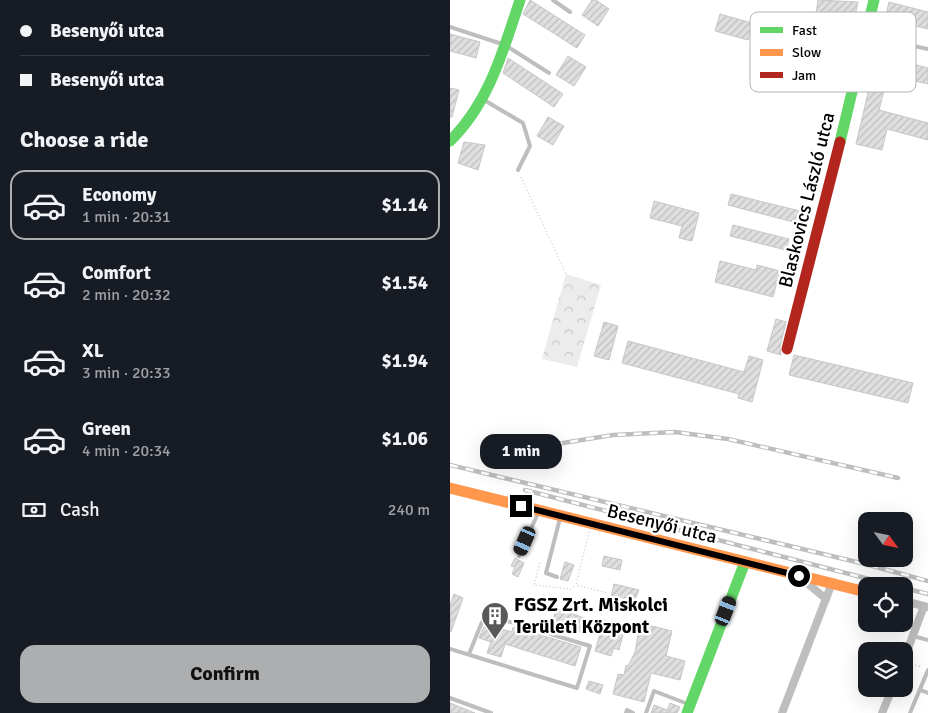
<!DOCTYPE html>
<html lang="en">
<head>
<meta charset="utf-8">
<style>
  :root { --surface:#171b24; --page:#20242c; --text:#f1f3f6; --muted:#9ea1a6; --line:#363941; --accent:#adaeaf }
  body { margin:0; font-family:Signika,sans-serif; background:var(--page); color:var(--text); height:100vh; display:flex; flex-direction:column; font-size:19px; white-space:nowrap }
  * { box-sizing:border-box; margin:0 }
  p { font-size:16px; color:var(--muted) }
  .icon { flex:none; width:28px; height:28px; fill:none; stroke:currentColor; stroke-width:2; stroke-linecap:round; stroke-linejoin:round }
  .map { position:relative; flex:1; overflow:hidden }
  .drawer { display:flex; flex-direction:column; background:var(--surface); width:450px }
  .drawer>* { flex:none }
  .banner { display:grid; align-content:center; height:110px; padding:0 20px; background:var(--surface) }
  .needle { width:32px; rotate:123deg }
  .fabs { position:absolute; left:408px; top:512px; display:grid; gap:10px }
  .fabs a { display:grid; place-items:center; width:55px; height:55px; border-radius:10px; background:var(--surface); box-shadow:0 5px 20px #0002; font-size:25px }
  .end { position:absolute; width:22px; height:22px; margin:-11px; border:6px solid #000; background:#fff; box-shadow:0 0 0 2px #fff }
  .from { border-radius:50% }
  .bubble { position:absolute; height:35px; border-radius:15px; background:var(--surface); box-shadow:0 5px 20px #0002; font-size:16px; font-weight:800; line-height:35px; text-align:center }
  .car { position:absolute; width:15px; height:30px; margin:-15px -8px; border-radius:6px; box-shadow:0 0 4px 1px #0007; background:linear-gradient(#222 24%,#8ab4d8 0 40%,#222 0 76%,#8ab4d8 0 86%,#222 0) }
  .banner b { display:flex; align-items:center; gap:18px; height:48px; font-size:19px }
  .banner b+b { border-top:1px solid var(--line) }
  .banner i { width:12px; height:12px; background:var(--text) }
  ul { padding:0; list-style:none }
  li { display:flex; align-items:center; gap:15px; height:70px; margin:0 10px 8px; padding:0 10px; border:2px solid transparent; border-radius:15px }
  li div { flex:1 }
  li b { display:block; font-size:19px }
  li em { font-style:normal; font-weight:800 }
  li.active { border-color:var(--accent) }
  li>.icon { width:45px; height:45px; stroke-width:1.5 }
  h2 { padding:0 20px; font-size:22px; line-height:60px }
  .pay { display:flex; align-items:center; gap:12px; height:55px; padding:0 20px; font-size:19px }
  .pay p { margin-inline-start:auto }
  .button { display:flex; gap:10px; margin-top:auto; padding:10px 20px }
  .button a { flex:1; height:58px; border-radius:15px; background:var(--accent); color:#111; font-size:20px; font-weight:800; line-height:58px; text-align:center }
  main { display:flex; flex:1; min-height:0 }
  .map>svg:first-child { display:block }
  .forest { fill:url(#forest-crowns) }
  .building { fill:url(#building-hatch); stroke:#c7c7c7 }
  .lines { fill:none; stroke-linecap:round; stroke-linejoin:round }
  .path { stroke:#b9b9b9; stroke-width:1; stroke-dasharray:1 2.5; stroke-linecap:butt }
  .lane { stroke:#bebebe; stroke-width:4 }
  .street { stroke:#bebebe; stroke-width:8 }
  .fast { stroke:#63d668; stroke-width:11 }
  .slow { stroke:#ff974d; stroke-width:11 }
  .jam { stroke:#b3261e; stroke-width:11 }
  .rail-casing { stroke:#bebebe; stroke-width:4.5 }
  .rail { stroke:#fff; stroke-width:2.5; stroke-dasharray:8; stroke-linecap:butt }
  .route { stroke:#000; stroke-width:6 }
  .labels { text-anchor:middle; dominant-baseline:central; stroke-width:5; stroke-linejoin:round; paint-order:stroke }
  .street-label { font-size:19px; fill:#000; stroke:#fff }
  .poi-label { font-size:19px; font-weight:bold; fill:#000; stroke:#fff; text-anchor:start }
  .key { fill:#fff; stroke:#b2b2b2; stroke-width:1 }
  .key-label { font-size:14px; fill:#000 }
</style>
</head>
<body>
<main>
<section class="drawer">
<div class="banner">
<b><i class="from"></i>Besenyői utca</b>
<b><i></i>Besenyői utca</b>
</div>
<h2>Choose a ride</h2>
<ul>
<li class="active"><svg class="icon" aria-label="car" viewBox="0 0 24 24"><path d="M5 17H2v-5l4-1 3-4h7l3 4 3 1v5h-3M9 17h6M6 11h13"/><circle cx="7" cy="17" r="2"/><circle cx="17" cy="17" r="2"/></svg><div><b>Economy</b><p>1 min · 20:31</p></div><em>$1.14</em></li>
<li><svg class="icon" aria-label="car" viewBox="0 0 24 24"><path d="M5 17H2v-5l4-1 3-4h7l3 4 3 1v5h-3M9 17h6M6 11h13"/><circle cx="7" cy="17" r="2"/><circle cx="17" cy="17" r="2"/></svg><div><b>Comfort</b><p>2 min · 20:32</p></div><em>$1.54</em></li>
<li><svg class="icon" aria-label="car" viewBox="0 0 24 24"><path d="M5 17H2v-5l4-1 3-4h7l3 4 3 1v5h-3M9 17h6M6 11h13"/><circle cx="7" cy="17" r="2"/><circle cx="17" cy="17" r="2"/></svg><div><b>XL</b><p>3 min · 20:33</p></div><em>$1.94</em></li>
<li><svg class="icon" aria-label="car" viewBox="0 0 24 24"><path d="M5 17H2v-5l4-1 3-4h7l3 4 3 1v5h-3M9 17h6M6 11h13"/><circle cx="7" cy="17" r="2"/><circle cx="17" cy="17" r="2"/></svg><div><b>Green</b><p>4 min · 20:34</p></div><em>$1.06</em></li>
</ul>
<div class="pay"><svg class="icon" aria-label="cash" viewBox="0 0 24 24"><path d="M3 7h18v10H3z"/><circle cx="12" cy="12" r="2"/></svg>Cash<p>240 m</p></div>
<div class="button"><a>Confirm</a></div>
</section>
<div class="map">
<svg width="478" height="713" viewBox="0 0 478 713">
  <defs>
    <pattern id="forest-crowns" width="20" height="18" patternUnits="userSpaceOnUse" patternTransform="scale(1.25)"><rect width="20" height="18" fill="#ececec"/><path d="M2 6a3 3 0 1 1 6 0M12 15a3 3 0 1 1 6 0" fill="none" stroke="#c9c9c9"/></pattern>
    <pattern id="building-hatch" width="6" height="6" patternUnits="userSpaceOnUse" patternTransform="scale(1.25)"><rect width="6" height="6" fill="#dfdfdf"/><path d="M-1 1l2-2M0 6l6-6M5 7l2-2" fill="none" stroke="#bebebe"/></pattern>
  </defs>
  <rect width="100%" height="100%" fill="#fff"/>
  <!-- forest -->
  <path class="forest" d="M116,274L151,285L127,367L92,359Z"/>
  <!-- building -->
  <g class="building">
    <path d="M80,0L135,35L127,48L73,14Z"/>
    <path d="M142,0H146L159,9L148,26L132,15Z"/>
    <path d="M368,0L408,2L404,20L366,13Z"/>
    <path d="M439,2L478,12V29L435,19Z"/>
    <path d="M270,14L302,23L298,40L265,31Z"/>
    <path d="M0,34L30,42L26,58L0,51Z"/>
    <path d="M118,56L136,67L124,86L106,75Z"/>
    <path d="M58,58L113,94L104,107L53,73Z"/>
    <path d="M426,59L441,63L429,110L478,123V140L437,129L432,150L406,144Z"/>
    <path d="M463,64L478,68V84L460,80Z"/>
    <path d="M0,88L9,90L2,117H0Z"/>
    <path d="M98,117L114,126L103,145L87,136Z"/>
    <path d="M14,142L35,145L28,170L8,163Z"/>
    <path d="M281,194L350,211L347,223L278,205Z"/>
    <path d="M204,201L249,213L242,241L229,238L232,226L200,218Z"/>
    <path d="M283,225L339,239L336,250L280,236Z"/>
    <path d="M270,261L306,270L307,265L330,271L323,297L265,282Z"/>
    <path d="M326,319L336,322L330,347L331,355L317,351Z"/>
    <path d="M154,322L168,326L159,360L144,356Z"/>
    <path d="M178,341L294,372L299,356L313,360L302,402L288,398L289,394L172,363Z"/>
    <path d="M344,355L463,383L458,403L339,375Z"/>
    <path d="M154,556L172,560L170,570L152,566Z"/>
    <path d="M65,558L74,563L68,577L62,574L65,567L61,566Z"/>
    <path d="M115,562L124,565L118,581L110,579Z"/>
    <path d="M164,584L189,590L180,612L169,610L172,600L161,597Z"/>
    <path d="M4,594L13,598L1,632L0,605Z"/>
    <path d="M107,608L142,621L137,634L102,621Z"/>
    <path d="M154,620L175,627L169,650L164,648L161,656L145,651Z"/>
    <path d="M190,623L222,631L216,656L235,661L230,680L201,673L194,702L163,694L168,674L174,675L176,665L178,666L185,652Z"/>
    <path d="M34,627L43,630L45,627L62,632L63,627L131,647L125,666L55,644L51,657L37,653L41,642L29,638Z"/>
    <path d="M139,681L153,685L150,694L136,689Z"/>
    <path d="M0,703L25,713H0Z"/>
    <path d="M220,703L230,707L227,713H201L204,705L217,710Z"/>
  </g>
  <g class="lines">
    <!-- path -->
    <g class="path">
      <path d="M71,177L116,274"/>
      <path d="M139,532L126,585L158,593"/>
      <path d="M90,563L84,585L120,589L125,585"/>
      <path d="M462,664L472,667"/>
    </g>
    <!-- lane -->
    <g class="lane">
      <path d="M103,0L120,12"/>
      <path d="M0,27L55,45L99,73"/>
      <path d="M417,36L478,49"/>
      <path d="M34,100L73,123L80,146L68,170"/>
      <path d="M69,556L88,513"/>
      <path d="M107,577L96,573L110,518"/>
      <path d="M463,636L478,640"/>
      <path d="M0,649L127,688L140,646L44,617L32,622L19,654"/>
      <path d="M470,690L478,693"/>
      <path d="M0,698L41,713"/>
      <path d="M176,713L177,710L183,713"/>
      <path d="M196,713L204,691L238,704"/>
      <path d="M460,713L478,670"/>
    </g>
    <!-- street -->
    <g class="street">
      <path d="M350,577L376,599"/>
      <path d="M454,601L478,607"/>
      <path d="M454,659L474,606"/>
      <path d="M332,713L382,583"/>
      <path d="M432,713L442,689"/>
    </g>
    <!-- fast -->
    <g class="fast">
      <path d="M0,141C39,103 53,51 70,0"/>
      <path d="M390,142L424,0"/>
      <path d="M237,713L295,562"/>
    </g>
    <!-- slow -->
    <path class="slow" d="M0,488L416,592"/>
    <!-- jam -->
    <path class="jam" d="M337,349L390,142"/>
    <defs>
      <g id="rail">
        <path d="M57,452L163,435L225,432L278,439L448,478"/>
        <path d="M0,465L415,564L478,581"/>
        <path d="M75,490L446,586"/>
        <path d="M454,588L478,594"/>
      </g>
    </defs>
    <!-- rail casing -->
    <use href="#rail" class="rail-casing"/>
    <!-- rail -->
    <use href="#rail" class="rail"/>
  </g>
  <g class="lines">
    <!-- route -->
    <path class="route" d="M71,506L349,576"/>
  </g>
  <!-- icons -->
  <defs>
    <symbol id="building-pin" viewBox="-11 -11 22 30"><path d="M0 17L-7.5 6A9.5 9.5 0 1 1 7.5 6Z" fill="#595959" stroke="#fff"/><path d="M-4-6H4V6H1V3H-1V6H-4ZM-2.5-4.3h1.7v1.8h-1.7ZM.8-4.3h1.7v1.8H.8ZM-2.5-1h1.7V.8h-1.7ZM.8-1h1.7V.8H.8Z" fill="#fff"/></symbol>
  </defs>
  <g fill-rule="evenodd">
    <use href="#building-pin" x="29" y="600" width="32" height="43"/>
  </g>
  <g class="labels">
    <!-- street labels -->
    <g class="street-label">
      <text transform="translate(357 200) rotate(-76)">Blaskovics László utca</text>
      <text transform="translate(212 524) rotate(14)">Besenyői utca</text>
    </g>
    <!-- poi labels -->
    <g class="poi-label">
      <text x="64" y="605">FGSZ Zrt. Miskolci<tspan x="64" dy="22">Területi Központ</tspan></text>
    </g>
  </g>
  <!-- legend -->
  <rect x="300" y="12" width="166" height="80" rx="8" class="key"/>
  <rect x="310" y="27" width="23" height="6" fill="#63d668"/>
  <rect x="310" y="49" width="23" height="7" fill="#ff974d"/>
  <rect x="310" y="72" width="23" height="6" fill="#b3261e"/>
  <g class="key-label">
    <text x="342" y="35">Fast</text>
    <text x="342" y="57">Slow</text>
    <text x="342" y="80">Jam</text>
  </g>
</svg>
<div class="fabs">
<a><svg class="needle" viewBox="-14 -14 28 28"><path d="M0-13l5 13h-10z" fill="#e53935"/><path d="M0 13l5-13h-10z" fill="#9ea1a6"/></svg></a>
<a><svg class="icon" aria-label="locate" viewBox="0 0 24 24"><circle cx="12" cy="12" r="6"/><path d="M12 2v4M12 18v4M2 12h4M18 12h4"/></svg></a>
<a><svg class="icon" aria-label="layers" viewBox="0 0 24 24"><path d="M12 4l9 5-9 5-9-5zM3 14l9 5 9-5"/></svg></a>
</div>
<i class="end from" style="left:349px;top:576px"></i>
<i class="end" style="left:71px;top:506px"></i>
<div class="bubble" style="left:30px;top:434px;width:82px">1 min</div>
<i class="car" style="left:75px;top:541px;rotate:204deg"></i>
<i class="car" style="left:276px;top:611px;rotate:21deg"></i>
</div>
</main>
</body>
</html>
